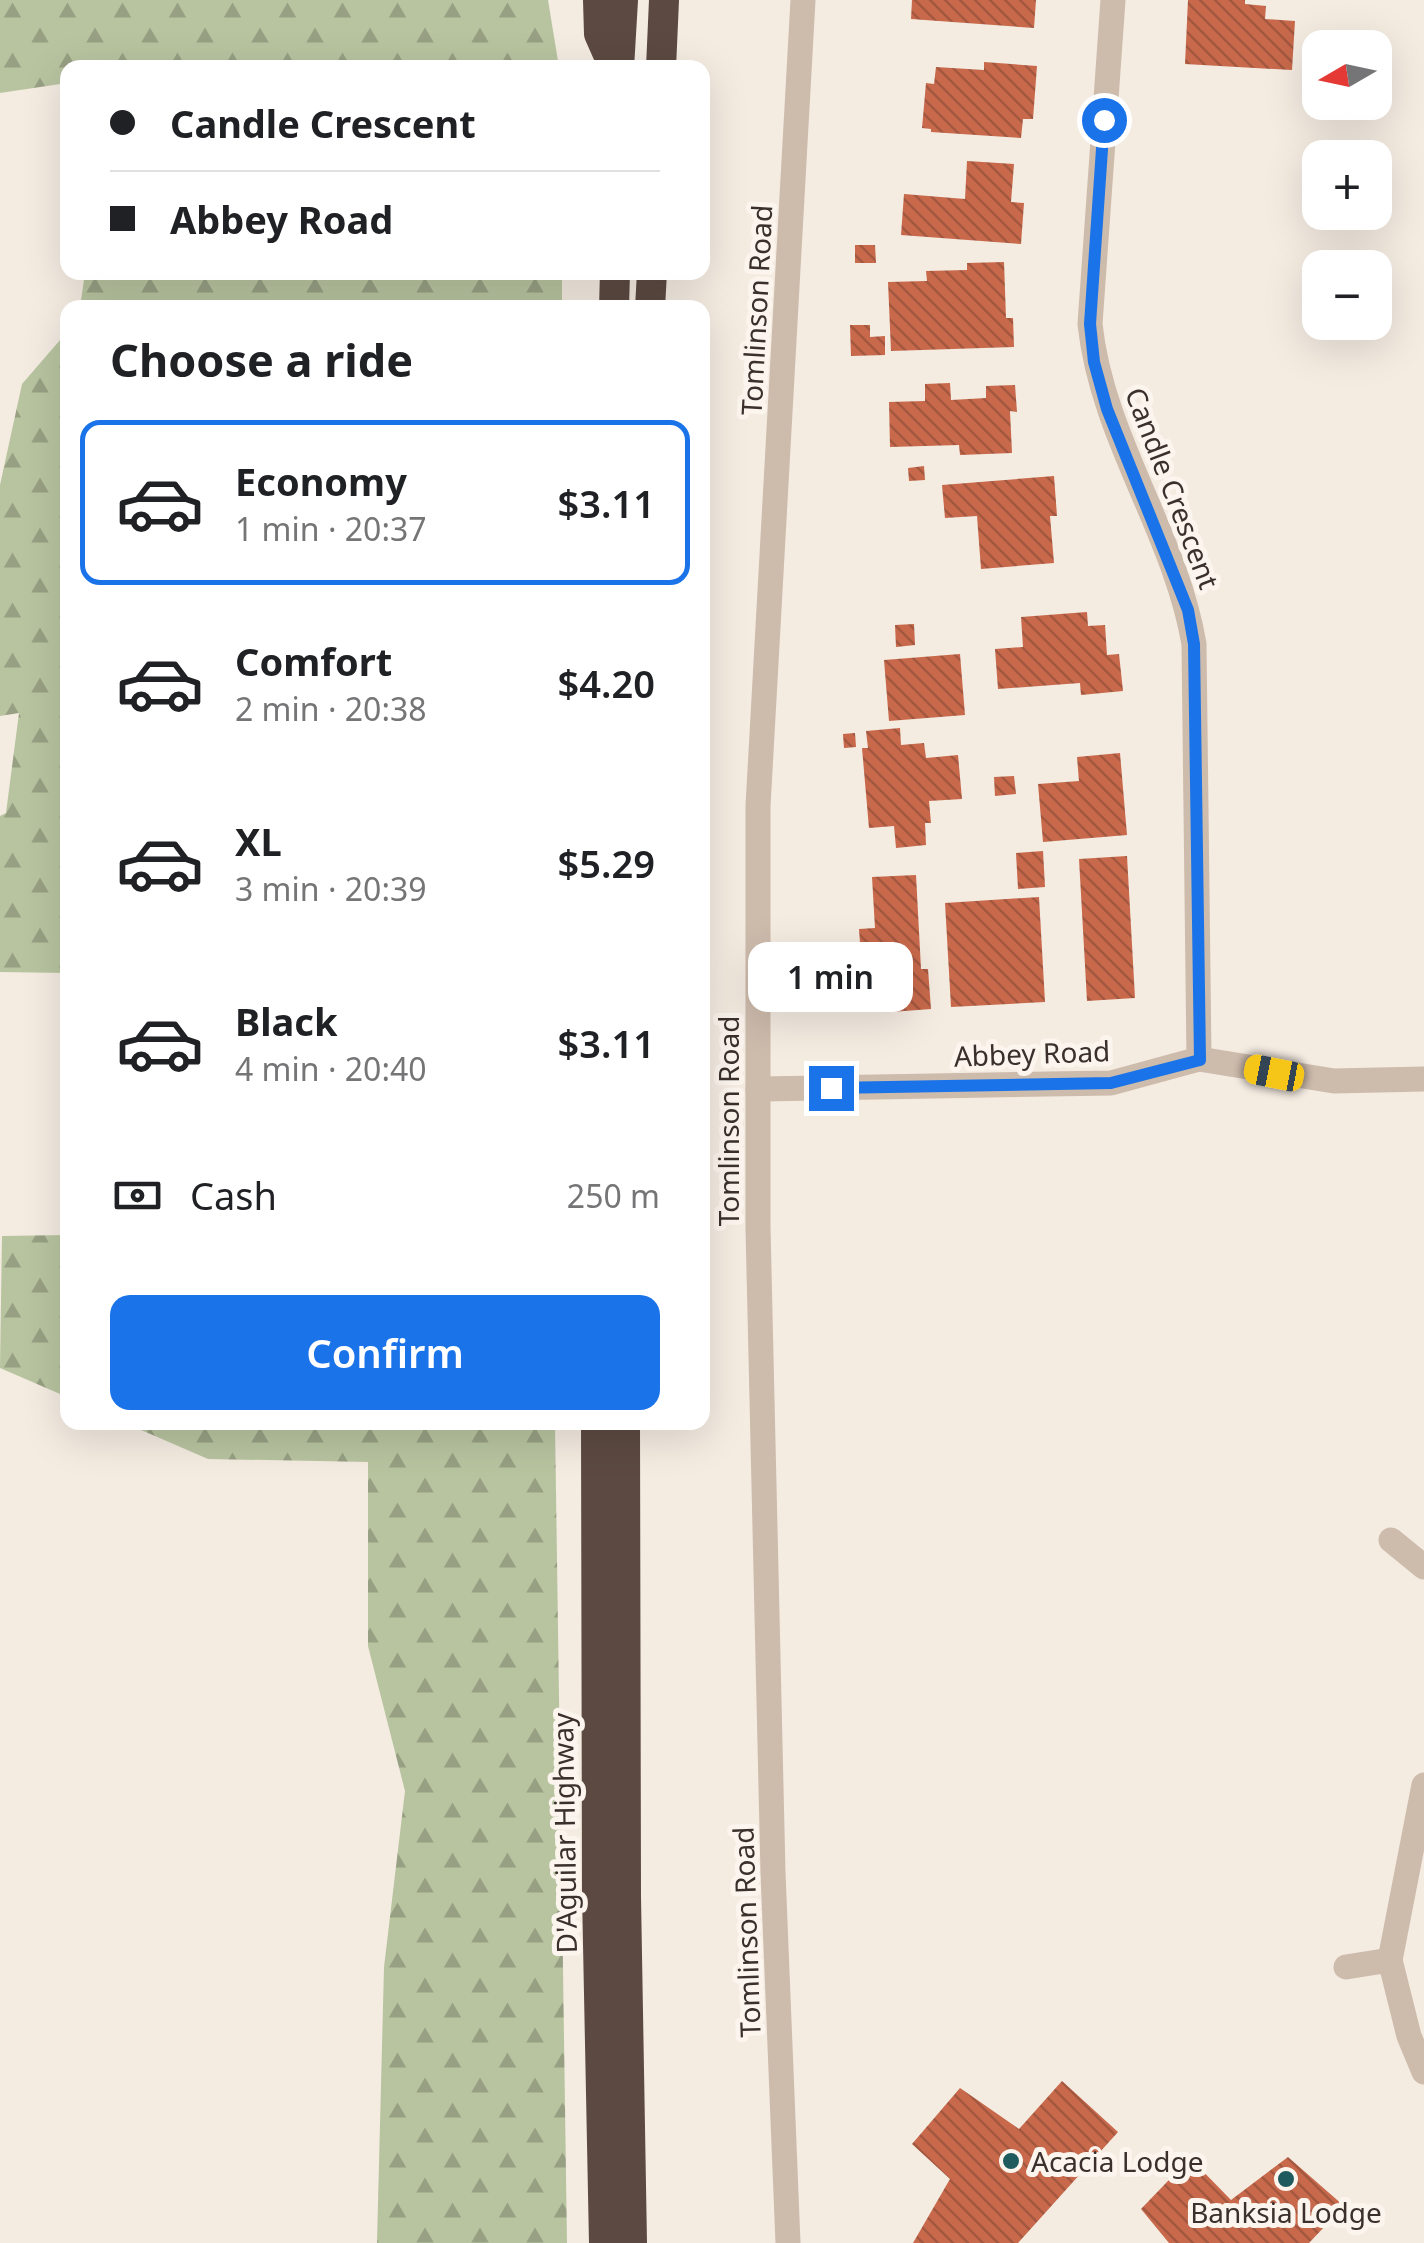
<!DOCTYPE html>
<html lang="en">
<head>
<meta charset="utf-8">
<style>
  :root { --surface:#fff; --page:#f6f6f6; --text:#202124; --muted:#757577; --line:#e0e0e0; --accent:#1a73e8 }
  body { margin:0; font-family:"Noto Sans",sans-serif; background:var(--page); color:var(--text); height:100vh; display:flex; flex-direction:column; font-size:38px; white-space:nowrap }
  * { box-sizing:border-box; margin:0 }
  p { font-size:32px; color:var(--muted) }
  .icon { flex:none; width:55px; height:55px; fill:none; stroke:currentColor; stroke-width:2; stroke-linecap:round; stroke-linejoin:round }
  .map { position:relative; flex:1; overflow:hidden }
  .sheet { position:absolute; left:60px; top:300px; width:650px; height:1130px; display:flex; flex-direction:column; background:var(--surface); border-radius:20px; box-shadow:0 10px 40px #0002 }
  .sheet>* { flex:none }
  .hud { position:absolute; left:60px; top:60px; width:650px; height:220px; border-radius:20px; box-shadow:0 10px 40px #0002; display:grid; align-content:center; height:220px; padding:0 50px; background:var(--surface) }
  .needle { width:65px; rotate:261deg }
  .controls { position:absolute; left:1302px; top:30px; display:grid; gap:20px }
  .controls a { display:grid; place-items:center; width:90px; height:90px; border-radius:20px; background:var(--surface); box-shadow:0 10px 40px #0002; font-size:50px }
  .end { position:absolute; width:45px; height:45px; margin:-22px; border:12px solid #1a73e8; background:#fff; box-shadow:0 0 0 5px #fff }
  .from { border-radius:50% }
  .bubble { position:absolute; height:70px; border-radius:20px; background:var(--surface); box-shadow:0 10px 40px #0002; font-size:32px; font-weight:600; line-height:70px; text-align:center }
  .car { position:absolute; width:30px; height:60px; margin:-30px -15px; border-radius:12px; box-shadow:0 0 8px 2px #0007; background:linear-gradient(#f5c518 24%,#345 0 40%,#f5c518 0 76%,#345 0 86%,#f5c518 0) }
  .hud b { display:flex; align-items:center; gap:35px; height:95px; font-size:38px }
  .hud b+b { border-top:2px solid var(--line) }
  .hud i { width:25px; height:25px; background:var(--text) }
  ul { padding:0; list-style:none }
  li { display:flex; align-items:center; gap:30px; height:165px; margin:0 20px 15px; padding:0 30px; border:5px solid transparent; border-radius:20px }
  li div { flex:1 }
  li b { display:block; font-size:38px }
  li em { font-style:normal; font-weight:600 }
  li.current { border-color:var(--accent) }
  li>.icon { width:90px; height:90px; stroke-width:1.5 }
  h2 { padding:0 50px; font-size:45px; line-height:120px }
  .pay { display:flex; align-items:center; gap:25px; height:110px; padding:0 50px; font-size:38px }
  .pay p { margin-inline-start:auto }
  .cta { display:flex; gap:20px; margin-top:auto; padding:20px 50px }
  .cta a { flex:1; height:115px; border-radius:20px; background:var(--accent); color:#fff; font-size:40px; font-weight:600; line-height:115px; text-align:center }
  .map>svg:first-child { display:block }
  .forest { fill:url(#forest-firs) }
  .building { fill:url(#building-back-hatch) }
  .lines { fill:none; stroke-linecap:round; stroke-linejoin:round }
  .minor { stroke:#cdbbac; stroke-width:25 }
  .highway { stroke:#5c4a42; stroke-width:30 }
  .route { stroke:#1a73e8; stroke-width:12 }
  .poi-dot { fill:#1f5a5e; stroke:#fbf5ee; stroke-width:4 }
  .labels { text-anchor:middle; dominant-baseline:central; stroke-width:10; stroke-linejoin:round; paint-order:stroke }
  .street-label { font-size:28px; fill:#3b302b; stroke:#fbf5ee }
  .poi-label { font-size:28px; fill:#3b302b; stroke:#fbf5ee; text-anchor:start }
</style>
</head>
<body>
<div class="map">
<svg width="1424" height="2243" viewBox="0 0 1424 2243">
  <defs>
    <pattern id="forest-firs" width="22" height="20" patternUnits="userSpaceOnUse" patternTransform="scale(2.5)"><rect width="22" height="20" fill="#b8c4a0"/><path d="M5 1l3.5 6h-7zM16 11l3.5 6h-7z" fill="#97a083"/></pattern>
    <pattern id="building-back-hatch" width="6" height="6" patternUnits="userSpaceOnUse" patternTransform="scale(2.5)"><rect width="6" height="6" fill="#c8694b"/><path d="M-1 5l2 2M0 0l6 6M5-1l2 2" fill="none" stroke="#a4573f"/></pattern>
  </defs>
  <rect width="100%" height="100%" fill="#f4ebe1"/>
  <!-- forest -->
  <g class="forest">
    <path d="M0,0H548L559,67L68,68L67,83L0,93Z"/>
    <path d="M85,273H562V307H80Z"/>
    <path d="M67,332V973L0,972V816L6,813L19,713L0,716V485L22,384Z"/>
    <path d="M67,1235H68L67,1397L0,1368L2,1236Z"/>
    <path d="M125,1423H555L567,2243H377L384,1967L405,1791L368,1646V1462L208,1459Z"/>
  </g>
  <!-- building -->
  <g class="building">
    <path d="M912,0H1036L1034,28L911,19Z"/>
    <path d="M1188,0H1245V4L1266,6L1265,19L1295,21L1292,70L1185,64Z"/>
    <path d="M984,62L1037,66L1033,119H1023L1021,138L931,132V129L922,128L926,83L934,84L936,67L984,70Z"/>
    <path d="M967,161L1014,164L1011,202L1024,203L1021,244L901,235L904,194L965,199Z"/>
    <path d="M855,245H875L876,263H855Z"/>
    <path d="M1004,262L1006,318H1013L1014,347L891,351L888,282L927,281L926,271L967,270V263Z"/>
    <path d="M850,325H870V337L885,336V355L851,356Z"/>
    <path d="M950,383L951,400L986,398V386L1015,385L1017,412L1010,411L1012,453L960,455L959,445L890,447L889,402L925,401V384Z"/>
    <path d="M924,466L925,480L909,481L908,468Z"/>
    <path d="M1054,476L1057,516H1050L1054,563L981,569L977,516L945,518L942,485Z"/>
    <path d="M1087,612L1088,626L1105,625L1107,655L1119,654L1123,691L1081,695L1080,683L998,689L995,649L1023,647L1021,617Z"/>
    <path d="M914,624L915,645L896,647L895,625Z"/>
    <path d="M960,654L965,715L889,721L884,660Z"/>
    <path d="M900,728L901,745L924,743L926,758L958,755L962,799L929,801L931,823H925L926,845L896,848L894,826L869,828L862,748H868L866,731Z"/>
    <path d="M855,733L856,747L844,748L843,734Z"/>
    <path d="M1120,753L1127,835L1043,842L1038,784L1079,781L1077,757Z"/>
    <path d="M1014,776L1016,794L995,796L994,777Z"/>
    <path d="M1043,851L1045,887L1018,889L1016,853Z"/>
    <path d="M1127,856L1135,998L1087,1001L1079,859Z"/>
    <path d="M916,875L921,969H928L931,1009L891,1012L890,996L864,998L859,929L875,928L872,877Z"/>
    <path d="M1039,897L1045,1002L951,1007L945,903Z"/>
    <path d="M1062,2081L1118,2132L1018,2243H913L950,2179L912,2144L960,2088L1019,2129Z"/>
    <path d="M1288,2157L1344,2206L1309,2243H1169L1141,2209L1190,2158L1231,2200Z"/>
  </g>
  <g class="lines">
    <!-- minor -->
    <g class="minor">
      <path d="M1113,0L1090,324C1102,438 1175,532 1194,644L1199,1059"/>
      <path d="M758,1089L1111,1083L1199,1059L1334,1081L1424,1079"/>
      <path d="M1391,1540L1424,1567"/>
      <path d="M1390,1960L1424,1785"/>
      <path d="M1346,1967L1390,1960L1409,2036L1424,2072"/>
      <path d="M788,2243L773,1873L758,1227V806L803,0"/>
    </g>
    <!-- highway -->
    <g class="highway">
      <path d="M598,0L599,34L614,68"/>
      <path d="M619,68L623,0"/>
      <path d="M661,68L664,0"/>
      <path d="M614,308L615,272"/>
      <path d="M650,308L652,272"/>
      <path d="M596,1422L597,1894L604,2243"/>
      <path d="M625,1422L626,1897L632,2243"/>
    </g>
  </g>
  <g class="lines">
    <!-- route -->
    <path class="route" d="M831,1088L1111,1083L1200,1060L1194,644L1188,610L1107,409L1094,362L1090,324L1104,120"/>
  </g>
  <!-- markers -->
  <g class="poi-dot">
    <circle cx="1011" cy="2161" r="10"/>
    <circle cx="1286" cy="2179" r="10"/>
  </g>
  <g class="labels">
    <!-- street labels -->
    <g class="street-label">
      <text transform="translate(756 310) rotate(-87)">Tomlinson Road</text>
      <text transform="translate(1173 488) rotate(69)">Candle Crescent</text>
      <text transform="translate(1032 1053) rotate(-2)">Abbey Road</text>
      <text transform="translate(728 1121) rotate(-90)">Tomlinson Road</text>
      <text transform="translate(564 1833) rotate(-91)">D'Aguilar Highway</text>
      <text transform="translate(746 1932) rotate(-92)">Tomlinson Road</text>
    </g>
    <!-- poi labels -->
    <g class="poi-label">
      <text x="1031" y="2161">Acacia Lodge</text>
      <text x="1286" y="2212" text-anchor="middle">Banksia Lodge</text>
    </g>
  </g>
</svg>
<div class="controls">
<a><svg class="needle" viewBox="-14 -14 28 28"><path d="M0-13l5 13h-10z" fill="#e53935"/><path d="M0 13l5-13h-10z" fill="#757577"/></svg></a>
<a>+</a>
<a>−</a>
</div>
<i class="end from" style="left:1104px;top:120px"></i>
<i class="end" style="left:831px;top:1088px"></i>
<div class="bubble" style="left:748px;top:942px;width:165px">1 min</div>
<i class="car" style="left:1274px;top:1073px;rotate:281deg"></i>
<div class="hud">
<b><i class="from"></i>Candle Crescent</b>
<b><i></i>Abbey Road</b>
</div>
<section class="sheet">
<h2>Choose a ride</h2>
<ul>
<li class="current"><svg class="icon" aria-label="car" viewBox="0 0 24 24"><path d="M5 17H2v-5l4-1 3-4h7l3 4 3 1v5h-3M9 17h6M6 11h13"/><circle cx="7" cy="17" r="2"/><circle cx="17" cy="17" r="2"/></svg><div><b>Economy</b><p>1 min · 20:37</p></div><em>$3.11</em></li>
<li><svg class="icon" aria-label="car" viewBox="0 0 24 24"><path d="M5 17H2v-5l4-1 3-4h7l3 4 3 1v5h-3M9 17h6M6 11h13"/><circle cx="7" cy="17" r="2"/><circle cx="17" cy="17" r="2"/></svg><div><b>Comfort</b><p>2 min · 20:38</p></div><em>$4.20</em></li>
<li><svg class="icon" aria-label="car" viewBox="0 0 24 24"><path d="M5 17H2v-5l4-1 3-4h7l3 4 3 1v5h-3M9 17h6M6 11h13"/><circle cx="7" cy="17" r="2"/><circle cx="17" cy="17" r="2"/></svg><div><b>XL</b><p>3 min · 20:39</p></div><em>$5.29</em></li>
<li><svg class="icon" aria-label="car" viewBox="0 0 24 24"><path d="M5 17H2v-5l4-1 3-4h7l3 4 3 1v5h-3M9 17h6M6 11h13"/><circle cx="7" cy="17" r="2"/><circle cx="17" cy="17" r="2"/></svg><div><b>Black</b><p>4 min · 20:40</p></div><em>$3.11</em></li>
</ul>
<div class="pay"><svg class="icon" aria-label="cash" viewBox="0 0 24 24"><path d="M3 7h18v10H3z"/><circle cx="12" cy="12" r="2"/></svg>Cash<p>250 m</p></div>
<div class="cta"><a>Confirm</a></div>
</section>
</div>
</body>
</html>
